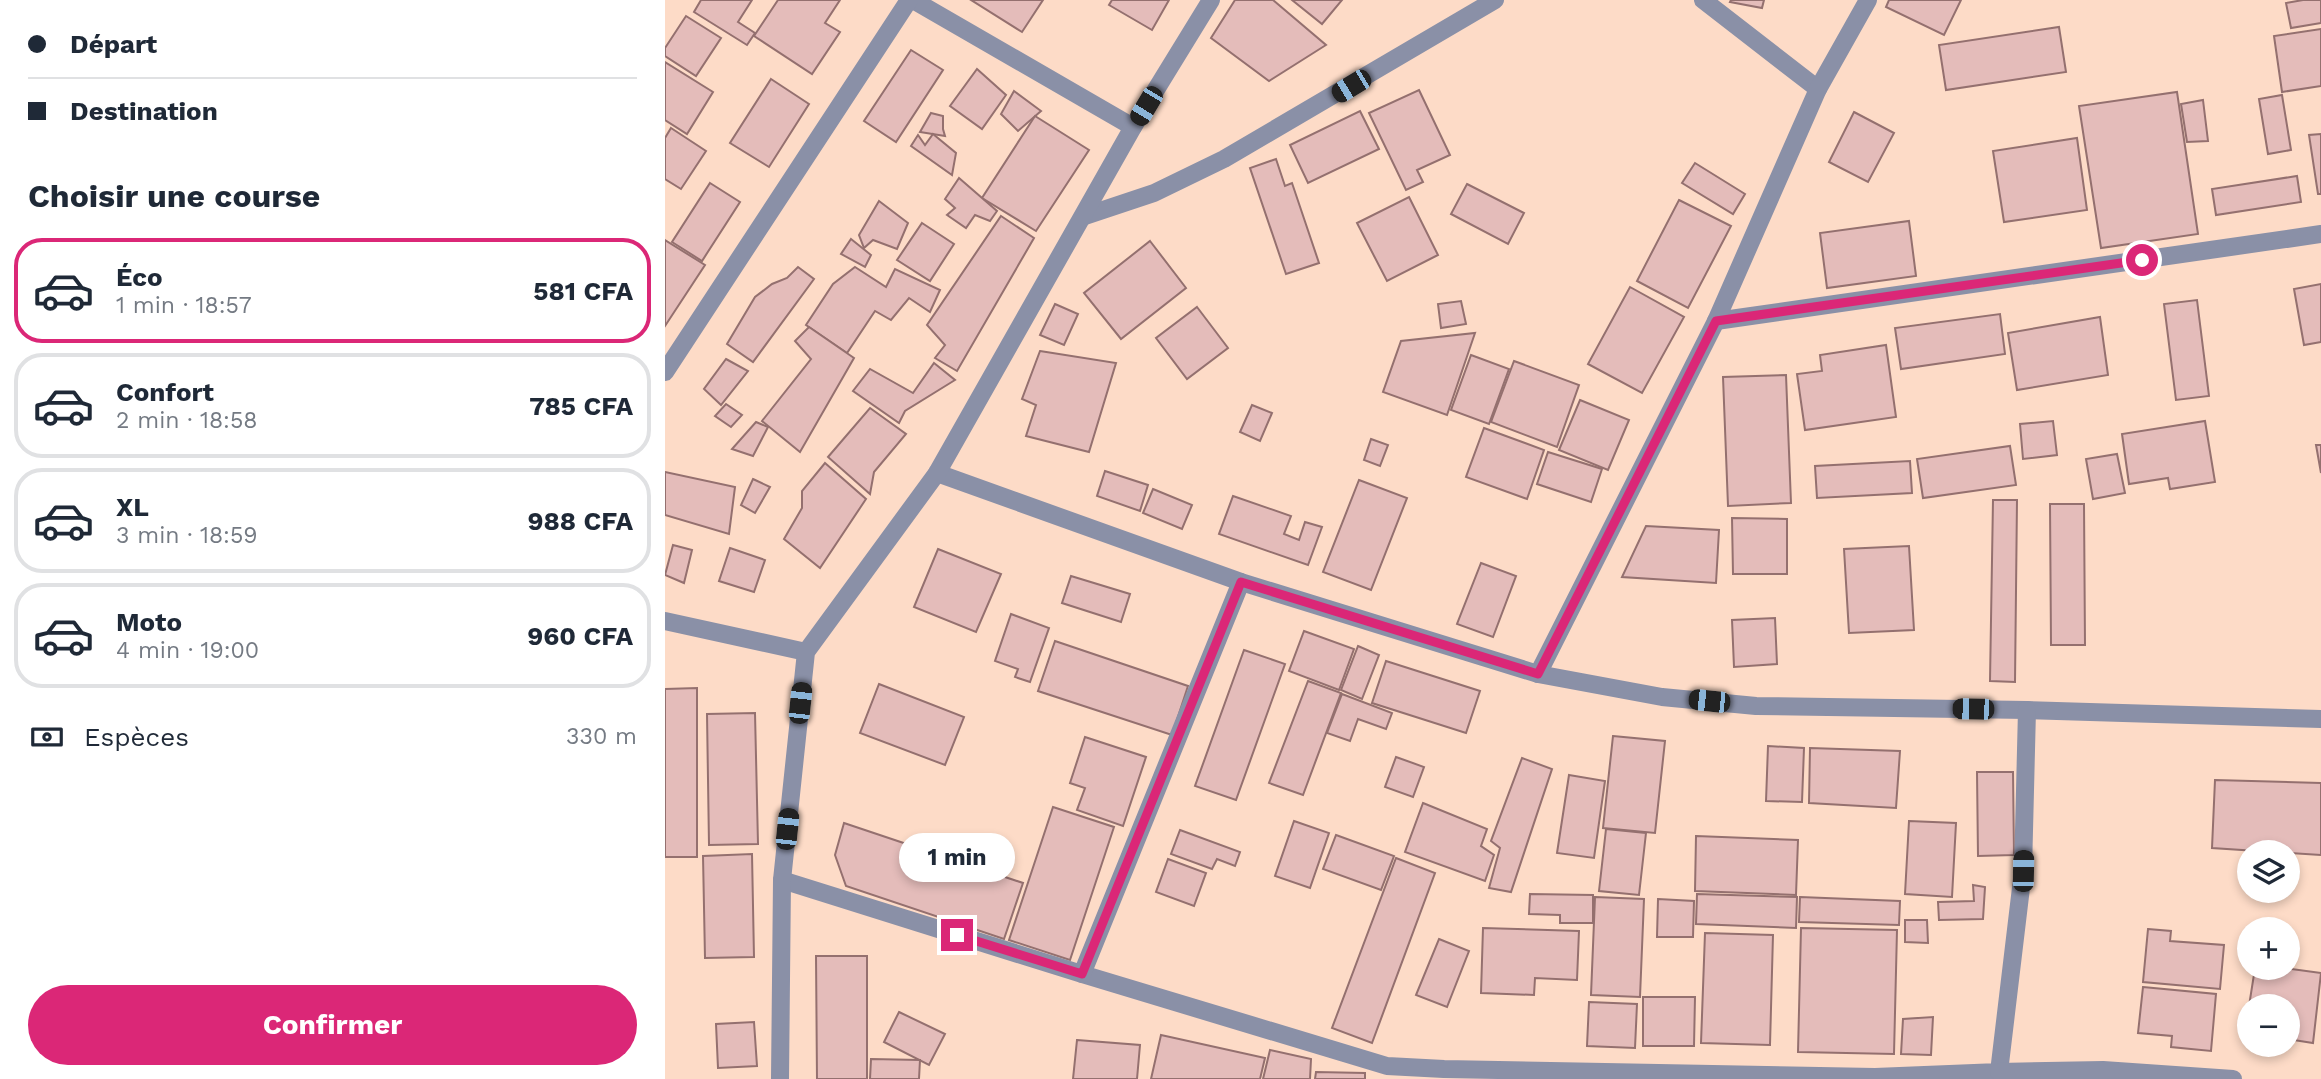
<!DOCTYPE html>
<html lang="fr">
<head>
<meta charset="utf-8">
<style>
  :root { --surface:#fff; --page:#f6f6f7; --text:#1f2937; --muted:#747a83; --line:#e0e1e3; --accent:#db2777 }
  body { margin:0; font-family:"Work Sans",sans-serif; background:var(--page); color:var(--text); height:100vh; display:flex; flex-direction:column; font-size:26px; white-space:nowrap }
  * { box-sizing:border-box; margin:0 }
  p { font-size:23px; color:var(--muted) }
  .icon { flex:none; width:38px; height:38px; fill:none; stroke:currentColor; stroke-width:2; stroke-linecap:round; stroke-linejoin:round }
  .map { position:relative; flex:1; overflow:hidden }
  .panel { display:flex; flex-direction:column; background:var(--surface); width:665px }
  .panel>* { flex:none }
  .top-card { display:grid; align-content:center; height:154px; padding:0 28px; background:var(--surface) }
  .tools { position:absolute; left:1572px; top:840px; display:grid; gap:14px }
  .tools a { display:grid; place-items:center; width:63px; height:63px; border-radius:50%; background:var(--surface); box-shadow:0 4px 10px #0003; font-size:35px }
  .end { position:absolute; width:32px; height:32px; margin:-16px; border:9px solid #db2777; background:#fff; box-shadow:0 0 0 4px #fff }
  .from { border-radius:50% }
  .bubble { position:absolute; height:49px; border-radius:24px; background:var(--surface); box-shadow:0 4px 10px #0003; font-size:23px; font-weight:700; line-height:49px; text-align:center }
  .car { position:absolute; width:21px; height:42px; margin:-21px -10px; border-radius:9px; box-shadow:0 0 5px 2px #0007; background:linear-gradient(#222 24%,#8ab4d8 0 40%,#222 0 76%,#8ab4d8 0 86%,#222 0) }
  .top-card b { display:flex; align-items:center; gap:24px; height:66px; font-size:26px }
  .top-card b+b { border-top:2px solid var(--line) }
  .top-card i { width:18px; height:18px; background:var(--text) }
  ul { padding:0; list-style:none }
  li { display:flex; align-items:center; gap:21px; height:105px; margin:0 14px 10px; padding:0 14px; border:4px solid var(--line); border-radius:28px }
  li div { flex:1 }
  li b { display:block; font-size:26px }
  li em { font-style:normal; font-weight:700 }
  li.active { border-color:var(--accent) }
  li>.icon { width:63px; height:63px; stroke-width:1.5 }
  h2 { padding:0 28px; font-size:32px; line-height:84px }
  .pay { display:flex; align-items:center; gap:18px; height:77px; padding:0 28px; font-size:26px }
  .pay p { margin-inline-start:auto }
  .primary-button { display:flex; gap:14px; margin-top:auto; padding:14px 28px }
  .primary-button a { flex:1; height:80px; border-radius:42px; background:var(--accent); color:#fff; font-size:28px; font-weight:700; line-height:80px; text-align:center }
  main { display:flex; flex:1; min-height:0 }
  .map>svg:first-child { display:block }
  .building { fill:#e4bcba; stroke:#94706f; stroke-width:2 }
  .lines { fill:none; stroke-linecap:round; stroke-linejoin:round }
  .minor { stroke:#8a90a7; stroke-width:18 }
  .route { stroke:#db2777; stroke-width:9 }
</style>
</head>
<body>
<main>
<section class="panel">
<div class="top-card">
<b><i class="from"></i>Départ</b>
<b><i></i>Destination</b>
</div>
<h2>Choisir une course</h2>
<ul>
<li class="active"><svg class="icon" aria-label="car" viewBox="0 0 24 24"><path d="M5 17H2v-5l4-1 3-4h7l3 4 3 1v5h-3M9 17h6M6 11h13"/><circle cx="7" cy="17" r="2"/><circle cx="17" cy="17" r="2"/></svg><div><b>Éco</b><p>1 min · 18:57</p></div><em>581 CFA</em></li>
<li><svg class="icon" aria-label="car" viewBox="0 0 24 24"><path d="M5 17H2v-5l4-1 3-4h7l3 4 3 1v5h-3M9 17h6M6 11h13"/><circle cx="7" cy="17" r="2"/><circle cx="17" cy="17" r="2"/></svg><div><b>Confort</b><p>2 min · 18:58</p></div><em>785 CFA</em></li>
<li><svg class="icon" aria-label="car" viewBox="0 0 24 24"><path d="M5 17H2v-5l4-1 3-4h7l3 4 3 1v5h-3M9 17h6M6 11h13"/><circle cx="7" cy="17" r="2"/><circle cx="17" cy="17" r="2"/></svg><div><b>XL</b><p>3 min · 18:59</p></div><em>988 CFA</em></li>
<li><svg class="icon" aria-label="car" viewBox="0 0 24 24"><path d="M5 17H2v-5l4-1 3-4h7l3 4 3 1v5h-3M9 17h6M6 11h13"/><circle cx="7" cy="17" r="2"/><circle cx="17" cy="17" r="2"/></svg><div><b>Moto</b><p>4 min · 19:00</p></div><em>960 CFA</em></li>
</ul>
<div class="pay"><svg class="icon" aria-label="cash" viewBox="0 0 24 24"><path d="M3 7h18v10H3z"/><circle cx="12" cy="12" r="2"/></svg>Espèces<p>330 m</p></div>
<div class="primary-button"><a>Confirmer</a></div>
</section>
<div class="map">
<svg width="1656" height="1079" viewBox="0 0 1656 1079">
  <rect width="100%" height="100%" fill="#fddbc7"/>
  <!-- building -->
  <g class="building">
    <path d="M36,0H87L73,22L90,33L82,45L29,12Z"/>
    <path d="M113,0H175L160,23L175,32L147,74L89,36Z"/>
    <path d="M306,0H378L357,32Z"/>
    <path d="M447,0H504L487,30L444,5Z"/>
    <path d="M570,0H608L661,45L604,81L546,38Z"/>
    <path d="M627,0H677L657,24Z"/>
    <path d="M1066,0H1099L1097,8L1065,2Z"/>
    <path d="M1224,0H1296L1279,35L1221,7Z"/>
    <path d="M1638,0H1656V23L1626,28L1621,3Z"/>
    <path d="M21,16L56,38L31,76L0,56V48Z"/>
    <path d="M1394,27L1401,72L1281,90L1274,45Z"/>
    <path d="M1656,29V86L1617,92L1609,36Z"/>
    <path d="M246,50L278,70L231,142L199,121Z"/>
    <path d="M0,62L48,92L22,134L0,120Z"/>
    <path d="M312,69L341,95L317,129L285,106Z"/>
    <path d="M106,79L144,104L104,167L65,143Z"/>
    <path d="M754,90L785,155L752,170L758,182L741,190L704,113Z"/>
    <path d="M349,91L376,111L353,131L336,114Z"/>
    <path d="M1512,92L1533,234L1436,248L1414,106Z"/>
    <path d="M1617,95L1626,150L1603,154L1594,99Z"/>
    <path d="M1538,100L1543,141L1522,142L1516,104Z"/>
    <path d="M695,111L714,149L643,183L625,145Z"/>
    <path d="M1189,112L1229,133L1203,182L1164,162Z"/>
    <path d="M266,113L278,116V129L280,136L255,132Z"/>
    <path d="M370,116L424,150L371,231L317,198Z"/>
    <path d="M6,128L41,151L16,189L0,179V138Z"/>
    <path d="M268,134L291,153L287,175L246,146L253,135L260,145Z"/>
    <path d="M1656,134V194H1653L1644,135Z"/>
    <path d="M1412,138L1422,210L1339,222L1328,151Z"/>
    <path d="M611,159L620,186L627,183L654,263L621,274L585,168Z"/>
    <path d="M1030,163L1080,194L1068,214L1017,183Z"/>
    <path d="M1632,176L1636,202L1551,215L1547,189Z"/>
    <path d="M294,178L332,211L325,221L310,215L301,228L282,215L290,208L280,199Z"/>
    <path d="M45,183L75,202L37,261L7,242Z"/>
    <path d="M802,184L859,213L843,244L786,214Z"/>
    <path d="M744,197L773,255L722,281L692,223Z"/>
    <path d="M1014,200L1066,226L1023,308L972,281Z"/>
    <path d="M214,201L243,223L232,249L208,240L199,248L194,235Z"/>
    <path d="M336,216L369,238L292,371L270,358L280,345L262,325Z"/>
    <path d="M1244,221L1251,276L1162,288L1155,233Z"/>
    <path d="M257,223L289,244L265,281L232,260Z"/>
    <path d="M186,239L206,255L200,267L176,254Z"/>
    <path d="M0,240L40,265L0,326Z"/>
    <path d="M485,241L521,288L456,339L419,293Z"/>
    <path d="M133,267L149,279L88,362L62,344L90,297L107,284L122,278Z"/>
    <path d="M190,267L221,287L230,269L275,290L265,312L244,298L226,320L210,311L182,353L141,325L168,284Z"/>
    <path d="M1656,284V342L1639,345L1629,289Z"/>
    <path d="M965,287L1019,317L977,393L923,364Z"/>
    <path d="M1532,300L1544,396L1511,400L1499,304Z"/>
    <path d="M796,301L801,324L776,328L773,304Z"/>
    <path d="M390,304L413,314L399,345L375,335Z"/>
    <path d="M532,307L563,348L522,379L491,338Z"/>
    <path d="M1335,314L1340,354L1236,369L1230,328Z"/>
    <path d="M1435,317L1443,375L1352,390L1343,333Z"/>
    <path d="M144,327L189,358L135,452L97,421L146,359L130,341Z"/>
    <path d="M810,333L782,415L718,392L736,341Z"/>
    <path d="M1221,345L1231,417L1140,430L1132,374L1157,371L1155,355Z"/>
    <path d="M375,351L451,363L424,452L361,436L371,405L357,399Z"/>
    <path d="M806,355L844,369L824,424L786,410Z"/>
    <path d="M61,359L83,371L56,405L39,389Z"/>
    <path d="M849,361L914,385L892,447L826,422Z"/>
    <path d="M269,363L290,380L240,411L234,423L188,391L205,369L248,393Z"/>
    <path d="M1121,375L1126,503L1063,506L1058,377Z"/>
    <path d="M915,400L964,420L943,470L894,450Z"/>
    <path d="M61,404L77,415L66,427L50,416Z"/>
    <path d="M587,405L607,413L595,441L575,432Z"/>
    <path d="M205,408L241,434L209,472L205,494L163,457Z"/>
    <path d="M1388,421L1392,455L1358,459L1355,424Z"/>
    <path d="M1540,421L1550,482L1505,489L1503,478L1464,484L1457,434Z"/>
    <path d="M91,422L103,427L88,456L67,449Z"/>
    <path d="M819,428L879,450L862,499L801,477Z"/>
    <path d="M706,439L723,445L715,466L699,460Z"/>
    <path d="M1651,445H1656V473Z"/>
    <path d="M1345,446L1351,485L1258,498L1252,459Z"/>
    <path d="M883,452L937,469L926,502L872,484Z"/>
    <path d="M1452,454L1460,493L1428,499L1421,459Z"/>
    <path d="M1245,461L1247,493L1152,498L1150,466Z"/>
    <path d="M160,463L201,499L155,568L119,539L137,508V491Z"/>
    <path d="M440,471L483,485L475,511L432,496Z"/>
    <path d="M0,472L70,487L64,534L0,515Z"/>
    <path d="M88,479L105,487L90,513L76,505Z"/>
    <path d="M694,480L742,498L706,590L658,572Z"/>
    <path d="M488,489L527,505L517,529L478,513Z"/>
    <path d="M568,496L626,516L619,534L634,540L640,522L657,527L643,565L554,534Z"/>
    <path d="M1328,500H1352L1350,682L1325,681Z"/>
    <path d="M1385,504H1419L1420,645H1386Z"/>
    <path d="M1067,518L1122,519V574H1068Z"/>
    <path d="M981,526L1054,530L1051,583L957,577Z"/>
    <path d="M8,545L27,550L19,583L0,575Z"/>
    <path d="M1244,546L1249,630L1184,633L1179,549Z"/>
    <path d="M65,548L100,560L89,592L54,581Z"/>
    <path d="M273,549L336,574L311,632L249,607Z"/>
    <path d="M816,563L851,576L828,637L792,624Z"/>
    <path d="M406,576L465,594L456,622L397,603Z"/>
    <path d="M346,614L384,628L365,682L350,677L353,669L330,661Z"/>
    <path d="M1110,618L1112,664L1069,667L1067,620Z"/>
    <path d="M639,631L689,649L674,690L624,671Z"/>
    <path d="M390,641L523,686L507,735L373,691Z"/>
    <path d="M693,646L714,655L697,699L676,690Z"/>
    <path d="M579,650L620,664L571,800L530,786Z"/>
    <path d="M721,661L815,691L801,733L707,703Z"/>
    <path d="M643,681L676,693L638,795L604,783Z"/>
    <path d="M214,684L299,717L280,765L195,733Z"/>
    <path d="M32,688V857H0V689Z"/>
    <path d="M677,694L727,713L721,729L693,719L685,741L662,733Z"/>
    <path d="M90,713L93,844L44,845L42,714Z"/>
    <path d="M948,736L1000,741L990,833L938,828Z"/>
    <path d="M420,737L481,757L458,826L412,810L420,788L405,783Z"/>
    <path d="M1103,746L1139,748L1137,802L1101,801Z"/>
    <path d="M1145,748L1235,751L1231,808L1144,803Z"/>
    <path d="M731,757L759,767L748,797L720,787Z"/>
    <path d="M857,758L887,769L846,892L824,888L835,848L826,841Z"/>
    <path d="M1312,772H1348L1349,855L1313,856Z"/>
    <path d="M904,775L940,781L929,858L892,853Z"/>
    <path d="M1550,780L1656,783V855L1547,848Z"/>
    <path d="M758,803L822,829L816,846L829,855L820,881L740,852Z"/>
    <path d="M388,807L449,827L405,960L344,940Z"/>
    <path d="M629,821L664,833L645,888L610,876Z"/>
    <path d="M1244,821L1291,823L1287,897L1240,894Z"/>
    <path d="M179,823L358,883L339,939L181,886L170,855Z"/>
    <path d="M941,829L981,833L974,895L934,891Z"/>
    <path d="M515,830L575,852L570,866L552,859L547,869L506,854Z"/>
    <path d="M671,835L729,856L716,890L658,869Z"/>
    <path d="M1031,836L1133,840L1131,895L1030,891Z"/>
    <path d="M87,854L89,957L40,958L38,856Z"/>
    <path d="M731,858L770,873L707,1043L667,1028Z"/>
    <path d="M503,859L541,873L529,906L491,892Z"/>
    <path d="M1308,885L1320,887L1318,919L1274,920L1273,902L1309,901Z"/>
    <path d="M865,894L928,895V923H895V915L864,914Z"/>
    <path d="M1032,894L1132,897L1131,928L1031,924Z"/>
    <path d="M930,897L979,899L975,997L926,995Z"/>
    <path d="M1135,897L1235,901L1234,925L1134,922Z"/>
    <path d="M993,899L1029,901L1028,937H992Z"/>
    <path d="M1240,920H1262L1263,943L1240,942Z"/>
    <path d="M818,928L914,931L912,980L870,978L869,995L816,993Z"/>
    <path d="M1136,928L1232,930L1229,1054L1133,1052Z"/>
    <path d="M1483,929L1506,931L1505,941L1559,945L1555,989L1478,982Z"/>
    <path d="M1040,933L1108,935L1105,1045L1036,1043Z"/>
    <path d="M774,939L804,951L782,1007L751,995Z"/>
    <path d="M151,956H202V1079H152Z"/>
    <path d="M1590,968H1620L1656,973L1648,1043L1622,1039V1006H1584Z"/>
    <path d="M1478,987L1551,994L1546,1051L1506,1047L1507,1036L1473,1033Z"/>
    <path d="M978,997H1030L1029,1046H978Z"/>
    <path d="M924,1002L972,1004L970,1048L922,1046Z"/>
    <path d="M234,1012L280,1034L264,1065L219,1042Z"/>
    <path d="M1268,1017L1266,1055L1236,1054L1238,1019Z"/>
    <path d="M89,1022L92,1066L53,1068L51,1024Z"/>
    <path d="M496,1035L600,1058L595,1079H486Z"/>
    <path d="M412,1040L475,1045L472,1079H408Z"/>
    <path d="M605,1050L646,1059L645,1079H598Z"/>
    <path d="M206,1059L255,1060L254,1079H205Z"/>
    <path d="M651,1072L700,1073V1079H650Z"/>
  </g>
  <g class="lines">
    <!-- minor -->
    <g class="minor">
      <path d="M248,0L468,127"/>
      <path d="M1038,0L1153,89"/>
      <path d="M420,216L489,193L559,159L830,0"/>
      <path d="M1051,321L1656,234"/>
      <path d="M0,372L244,0"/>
      <path d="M272,473L576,582L873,674L997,697L1091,706L1362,710L1656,719"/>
      <path d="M0,621L141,652"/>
      <path d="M873,674L1051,321L1153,89L1203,0"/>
      <path d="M117,880L417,974L722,1066L779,1069L1210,1077L1334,1072L1358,871L1362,710"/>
      <path d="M417,974L576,582"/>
      <path d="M1334,1072L1438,1070L1568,1079"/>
      <path d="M115,1079L117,880L141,652L272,473L468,127L546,0"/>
    </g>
  </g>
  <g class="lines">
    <!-- route -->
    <path class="route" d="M292,935L417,974L576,582L873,674L1051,321L1477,260"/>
  </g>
</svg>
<div class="tools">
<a><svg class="icon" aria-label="layers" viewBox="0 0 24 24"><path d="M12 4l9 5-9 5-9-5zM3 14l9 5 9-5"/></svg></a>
<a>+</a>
<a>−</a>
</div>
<i class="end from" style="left:1477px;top:260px"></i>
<i class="end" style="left:292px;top:935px"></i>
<div class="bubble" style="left:234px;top:833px;width:116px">1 min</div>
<i class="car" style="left:686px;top:86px;rotate:239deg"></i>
<i class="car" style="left:481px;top:106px;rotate:211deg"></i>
<i class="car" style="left:1044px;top:701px;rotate:276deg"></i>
<i class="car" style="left:135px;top:703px;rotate:6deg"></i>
<i class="car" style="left:1308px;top:709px;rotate:271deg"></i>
<i class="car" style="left:122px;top:829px;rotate:6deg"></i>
<i class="car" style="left:1358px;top:871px;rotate:1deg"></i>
</div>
</main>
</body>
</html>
